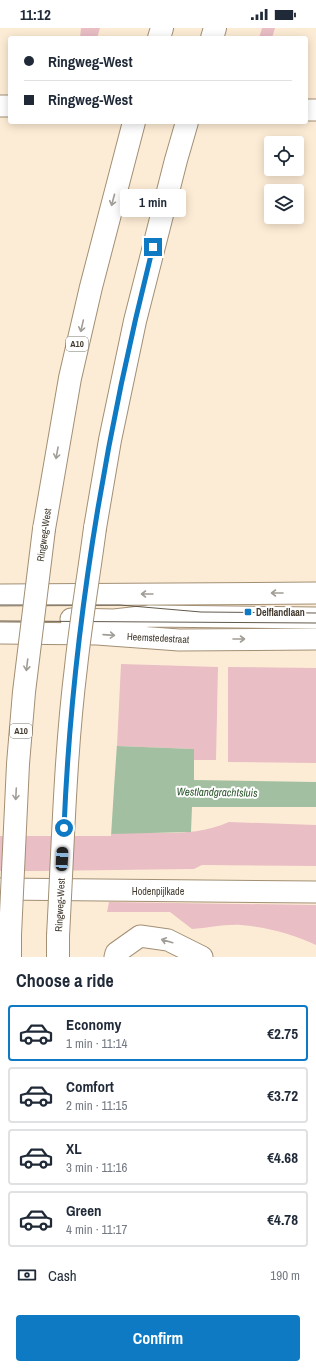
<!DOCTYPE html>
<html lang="en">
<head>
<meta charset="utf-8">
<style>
  :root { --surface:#fff; --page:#f6f6f7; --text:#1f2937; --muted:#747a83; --line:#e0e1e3; --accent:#0f7ac4 }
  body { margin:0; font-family:"Archivo Narrow",sans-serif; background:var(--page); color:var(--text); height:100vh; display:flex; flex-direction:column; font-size:15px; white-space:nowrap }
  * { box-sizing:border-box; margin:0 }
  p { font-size:13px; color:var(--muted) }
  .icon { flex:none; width:22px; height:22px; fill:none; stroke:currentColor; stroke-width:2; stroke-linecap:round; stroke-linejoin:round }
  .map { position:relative; height:929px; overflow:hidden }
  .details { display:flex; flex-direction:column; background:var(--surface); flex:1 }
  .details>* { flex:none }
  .top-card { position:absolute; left:8px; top:8px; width:300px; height:88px; border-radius:4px; box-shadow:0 2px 10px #0003; display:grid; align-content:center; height:88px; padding:0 16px; background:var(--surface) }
  .controls { position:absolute; left:264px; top:108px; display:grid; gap:8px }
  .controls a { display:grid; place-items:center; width:40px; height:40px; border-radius:4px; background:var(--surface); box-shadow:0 2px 10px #0003; font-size:20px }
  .end { position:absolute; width:18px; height:18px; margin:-9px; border:5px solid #0f7ac4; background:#fff; box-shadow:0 0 0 2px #fff }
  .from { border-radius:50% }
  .bubble { position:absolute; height:28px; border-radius:4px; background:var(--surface); box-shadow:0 2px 10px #0003; font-size:13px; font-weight:700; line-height:28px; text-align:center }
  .car { position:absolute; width:12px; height:24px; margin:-12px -6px; border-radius:5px; box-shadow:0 0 3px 1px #0007; background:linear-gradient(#222 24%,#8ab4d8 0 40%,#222 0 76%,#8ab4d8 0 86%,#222 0) }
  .top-card b { display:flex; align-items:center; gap:14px; height:38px; font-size:15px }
  .top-card b+b { border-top:1px solid var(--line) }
  .top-card i { width:10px; height:10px; background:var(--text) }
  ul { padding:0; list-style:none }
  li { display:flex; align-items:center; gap:12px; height:56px; margin:0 8px 6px; padding:0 8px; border:2px solid var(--line); border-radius:4px }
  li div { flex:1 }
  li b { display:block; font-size:15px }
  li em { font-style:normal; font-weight:700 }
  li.current { border-color:var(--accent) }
  li>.icon { width:36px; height:36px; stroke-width:1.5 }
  h2 { padding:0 16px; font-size:18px; line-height:48px }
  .pay { display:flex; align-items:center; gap:10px; height:44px; padding:0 16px; font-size:15px }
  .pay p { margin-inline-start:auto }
  .action { display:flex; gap:8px; margin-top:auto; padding:8px 16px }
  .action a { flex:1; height:46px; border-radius:4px; background:var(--accent); color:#fff; font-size:16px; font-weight:700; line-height:46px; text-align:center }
  .status { display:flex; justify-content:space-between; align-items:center; height:28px; padding:0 20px; background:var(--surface); direction:ltr }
  .status svg { height:11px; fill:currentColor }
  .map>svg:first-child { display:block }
  .green { fill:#e9bec5 }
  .water { fill:#a2c0a1 }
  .pier { fill:#fdecd5 }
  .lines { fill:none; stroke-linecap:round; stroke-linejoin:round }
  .minor-casing { stroke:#a28f74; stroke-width:23 }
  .highway-casing { stroke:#a28f74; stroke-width:24 }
  .minor { stroke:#fff; stroke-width:21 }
  .highway { stroke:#fff; stroke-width:22 }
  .tram { stroke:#62594b; stroke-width:1 }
  .highway-bridge-casing { stroke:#a28f74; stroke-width:24; stroke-linecap:butt }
  .highway-bridge { stroke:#fff; stroke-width:22 }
  .oneway { stroke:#a19d97 }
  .route { stroke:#0f7ac4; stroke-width:5 }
  .poi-dot { fill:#0f7ac4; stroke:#fff; stroke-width:1.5 }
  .labels { text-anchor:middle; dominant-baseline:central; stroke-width:4; stroke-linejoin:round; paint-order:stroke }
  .shield { fill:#fff; stroke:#7b766d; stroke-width:1 }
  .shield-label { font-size:9px; font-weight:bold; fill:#433b2f }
  .street-label { font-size:10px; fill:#433b2f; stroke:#fff }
  .poi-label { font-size:10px; font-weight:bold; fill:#433b2f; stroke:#fff; text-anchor:start }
  .water-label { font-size:11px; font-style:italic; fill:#2c582d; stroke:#fff }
</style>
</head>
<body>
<div class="status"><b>11:12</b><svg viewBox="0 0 49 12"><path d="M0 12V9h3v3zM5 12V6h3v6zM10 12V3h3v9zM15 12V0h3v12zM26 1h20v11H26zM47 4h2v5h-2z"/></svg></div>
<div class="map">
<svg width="316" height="929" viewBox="0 0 316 929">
  <rect width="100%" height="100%" fill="#fdecd5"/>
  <!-- green -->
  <g class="green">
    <path d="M81,0H100L97,10H80Z"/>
    <path d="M262,0H275L272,10H259Z"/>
    <path d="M121,636L218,639L216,732H194V721L117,718Z"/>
    <path d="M228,639L316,640V735L228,734Z"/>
    <path d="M229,794L316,797V838L202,837L194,841L36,843H0V806C42,806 84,806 126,805C162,804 195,809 229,794Z"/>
    <path d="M109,874L316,877V917C293,906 267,899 241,897C225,896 208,900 192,901L170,884H107Z"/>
  </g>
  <!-- water -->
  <path class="water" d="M117,718L194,721V752L316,754V779H192L191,804L110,806L0,721Z"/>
  <!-- pier -->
  <path class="pier" d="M117,716L114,760L111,808H0V719Z"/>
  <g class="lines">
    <defs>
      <g id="minor">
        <path d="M0,78H10"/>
        <path d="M306,82H316"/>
        <path d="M0,567L316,565"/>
        <path d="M71,591L114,592L150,588L316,590"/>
        <path d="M0,605L97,606L179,612L316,611"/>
        <path d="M0,861L316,864"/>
        <path d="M115,929L116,925L140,908L168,912L202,929"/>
      </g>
      <g id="highway">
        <path d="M159,10L162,0"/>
        <path d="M212,10L215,0"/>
        <path d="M95,500L110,412L135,293L176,132L187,94"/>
        <path d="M44,501L70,350L91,259L134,94"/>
        <path d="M10,929V907"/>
        <path d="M58,929V908"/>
      </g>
    </defs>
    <!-- minor casing -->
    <use href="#minor" class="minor-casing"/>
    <!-- highway casing -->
    <use href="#highway" class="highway-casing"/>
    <!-- minor -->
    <use href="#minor" class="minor"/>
    <!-- highway -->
    <use href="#highway" class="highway"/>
    <!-- tram -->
    <g class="tram">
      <path d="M0,577H120L201,584L316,585"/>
      <path d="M0,593L316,595"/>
    </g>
    <defs>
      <g id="highway-bridge">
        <path d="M10,907L18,736L24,664L44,501"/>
        <path d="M58,908C63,818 65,728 76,639C81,592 89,546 95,500"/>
      </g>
    </defs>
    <!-- highway-bridge casing -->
    <use href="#highway-bridge" class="highway-bridge-casing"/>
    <!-- highway-bridge -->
    <use href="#highway-bridge" class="highway-bridge"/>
  </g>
  <!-- one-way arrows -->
  <defs><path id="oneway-shaft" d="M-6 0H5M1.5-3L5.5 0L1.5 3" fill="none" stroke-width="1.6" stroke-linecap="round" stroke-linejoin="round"/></defs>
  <g class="oneway">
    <use href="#oneway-shaft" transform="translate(113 172) rotate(105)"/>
    <use href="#oneway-shaft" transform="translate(82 298) rotate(103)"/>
    <use href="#oneway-shaft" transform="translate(57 425) rotate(100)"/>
    <use href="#oneway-shaft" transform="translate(277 565) rotate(180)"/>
    <use href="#oneway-shaft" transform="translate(147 566) rotate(180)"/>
    <use href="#oneway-shaft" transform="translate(109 607) rotate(4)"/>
    <use href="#oneway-shaft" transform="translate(239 611)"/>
    <use href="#oneway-shaft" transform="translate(27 637) rotate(97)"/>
    <use href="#oneway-shaft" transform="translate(16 766) rotate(93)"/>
    <use href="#oneway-shaft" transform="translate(167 913) rotate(-164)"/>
  </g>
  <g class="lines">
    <!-- route -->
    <path class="route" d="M64,800C72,604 105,409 153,219"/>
  </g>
  <!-- markers -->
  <rect class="poi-dot" x="244" y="580" width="8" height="8" rx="2"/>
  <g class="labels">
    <!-- shield labels -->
    <g class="shield">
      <rect x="66" y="309" width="22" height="14" rx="3"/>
      <rect x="10" y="696" width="22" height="14" rx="3"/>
    </g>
    <g class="shield-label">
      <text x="77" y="316">A10</text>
      <text x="21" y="703">A10</text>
    </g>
    <!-- street labels -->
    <g class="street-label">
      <text transform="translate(44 507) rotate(-82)">Ringweg-West</text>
      <text transform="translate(158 610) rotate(3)">Heemstedestraat</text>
      <text x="158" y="863">Hodenpijlkade</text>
      <text transform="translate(60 877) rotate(-87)">Ringweg-West</text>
    </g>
    <!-- poi labels -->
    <g class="poi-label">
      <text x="256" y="584">Delflandlaan</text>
    </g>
    <!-- water labels -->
    <g class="water-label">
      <text transform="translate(217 764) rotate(1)">Westlandgrachtsluis</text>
    </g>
  </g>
</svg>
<div class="controls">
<a><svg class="icon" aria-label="locate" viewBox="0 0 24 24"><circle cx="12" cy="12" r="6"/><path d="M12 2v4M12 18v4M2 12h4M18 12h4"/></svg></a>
<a><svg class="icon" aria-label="layers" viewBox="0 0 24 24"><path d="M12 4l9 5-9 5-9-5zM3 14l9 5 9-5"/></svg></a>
</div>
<i class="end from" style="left:64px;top:800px"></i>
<i class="end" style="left:153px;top:219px"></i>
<div class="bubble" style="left:120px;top:161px;width:66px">1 min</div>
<i class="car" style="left:62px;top:831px;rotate:3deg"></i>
<div class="top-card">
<b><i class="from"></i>Ringweg-West</b>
<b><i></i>Ringweg-West</b>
</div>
</div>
<section class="details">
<h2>Choose a ride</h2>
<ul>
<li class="current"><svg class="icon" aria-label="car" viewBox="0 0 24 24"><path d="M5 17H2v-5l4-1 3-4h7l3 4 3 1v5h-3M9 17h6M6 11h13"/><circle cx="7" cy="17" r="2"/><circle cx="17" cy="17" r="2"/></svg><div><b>Economy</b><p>1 min · 11:14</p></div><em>€2.75</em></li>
<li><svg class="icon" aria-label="car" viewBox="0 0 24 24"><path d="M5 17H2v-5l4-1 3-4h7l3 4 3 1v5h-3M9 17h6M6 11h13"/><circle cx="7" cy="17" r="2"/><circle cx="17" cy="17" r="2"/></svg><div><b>Comfort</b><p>2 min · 11:15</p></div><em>€3.72</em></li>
<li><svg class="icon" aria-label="car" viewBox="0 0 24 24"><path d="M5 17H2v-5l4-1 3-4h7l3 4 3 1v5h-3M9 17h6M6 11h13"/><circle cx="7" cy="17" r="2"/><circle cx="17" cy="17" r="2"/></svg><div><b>XL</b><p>3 min · 11:16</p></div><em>€4.68</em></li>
<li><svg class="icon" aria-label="car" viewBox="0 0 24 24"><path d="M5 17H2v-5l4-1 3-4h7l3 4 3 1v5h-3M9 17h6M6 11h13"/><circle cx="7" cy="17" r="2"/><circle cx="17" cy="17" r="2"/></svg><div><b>Green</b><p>4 min · 11:17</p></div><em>€4.78</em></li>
</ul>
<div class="pay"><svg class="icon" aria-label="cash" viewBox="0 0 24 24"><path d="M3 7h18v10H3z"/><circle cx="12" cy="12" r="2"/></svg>Cash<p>190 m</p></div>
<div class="action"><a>Confirm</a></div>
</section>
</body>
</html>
